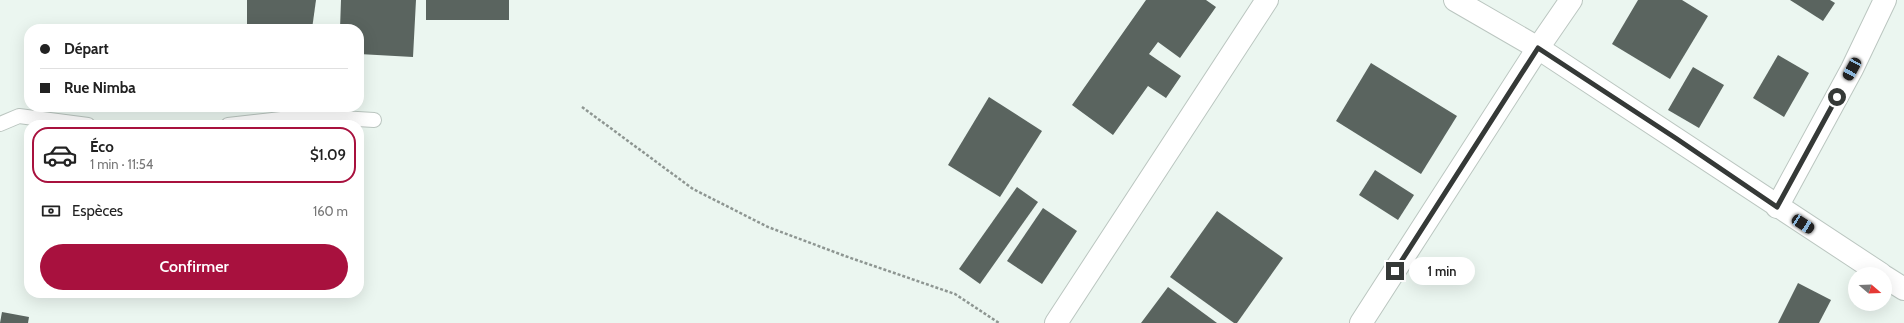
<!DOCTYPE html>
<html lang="fr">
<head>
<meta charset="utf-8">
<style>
  :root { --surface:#fff; --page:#f2f2f2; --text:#222; --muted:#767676; --line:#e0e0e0; --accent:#a8113e }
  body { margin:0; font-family:Cabin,sans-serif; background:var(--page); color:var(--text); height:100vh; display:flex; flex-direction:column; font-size:15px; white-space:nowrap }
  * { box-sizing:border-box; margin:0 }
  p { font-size:13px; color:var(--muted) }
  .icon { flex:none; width:22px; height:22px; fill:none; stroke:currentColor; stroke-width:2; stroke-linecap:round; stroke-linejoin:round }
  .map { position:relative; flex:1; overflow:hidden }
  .drawer { position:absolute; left:24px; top:120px; width:340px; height:178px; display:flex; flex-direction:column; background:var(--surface); border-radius:16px; box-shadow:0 4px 16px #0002 }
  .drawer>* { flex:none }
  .hud { position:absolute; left:24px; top:24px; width:340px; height:88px; border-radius:16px; box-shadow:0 4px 16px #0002; display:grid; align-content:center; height:88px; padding:0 16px; background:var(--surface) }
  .needle { width:26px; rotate:109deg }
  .buttons { position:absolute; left:1848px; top:267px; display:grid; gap:8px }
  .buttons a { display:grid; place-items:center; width:44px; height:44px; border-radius:50%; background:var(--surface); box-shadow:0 4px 16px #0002; font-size:20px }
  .end { position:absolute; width:18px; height:18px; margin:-9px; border:5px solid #353937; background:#fff; box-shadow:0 0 0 2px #fff }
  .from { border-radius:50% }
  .bubble { position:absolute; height:28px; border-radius:14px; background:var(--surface); box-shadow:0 4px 16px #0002; font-size:13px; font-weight:600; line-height:28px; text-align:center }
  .car { position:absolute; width:12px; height:24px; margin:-12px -6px; border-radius:5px; box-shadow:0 0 3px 1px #0007; background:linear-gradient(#222 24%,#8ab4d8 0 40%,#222 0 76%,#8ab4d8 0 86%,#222 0) }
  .hud b { display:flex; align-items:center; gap:14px; height:38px; font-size:15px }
  .hud b+b { border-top:1px solid var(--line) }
  .hud i { width:10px; height:10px; background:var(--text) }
  ul { padding:7px 0 0; list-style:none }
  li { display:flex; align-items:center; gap:12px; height:56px; margin:0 8px 6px; padding:0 8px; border:2px solid transparent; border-radius:16px }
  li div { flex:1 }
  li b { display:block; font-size:15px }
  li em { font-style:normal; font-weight:600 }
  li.active { border-color:var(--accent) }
  li>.icon { width:36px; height:36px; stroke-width:1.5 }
  .pay { display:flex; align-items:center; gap:10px; height:44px; padding:0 16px; font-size:15px }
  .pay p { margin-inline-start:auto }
  .action { display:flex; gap:8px; margin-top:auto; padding:8px 16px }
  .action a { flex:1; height:46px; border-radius:24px; background:var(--accent); color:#fff; font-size:16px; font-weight:600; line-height:46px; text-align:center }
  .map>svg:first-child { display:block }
  .building { fill:#5a645f }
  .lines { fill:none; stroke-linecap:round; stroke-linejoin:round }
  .service-casing { stroke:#bbc6c0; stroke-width:16 }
  .minor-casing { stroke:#bbc6c0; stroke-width:24 }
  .path { stroke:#8e9692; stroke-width:2.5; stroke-dasharray:3 2; stroke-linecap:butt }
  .service { stroke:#fff; stroke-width:14 }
  .minor { stroke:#fff; stroke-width:22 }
  .route { stroke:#353937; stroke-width:5 }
</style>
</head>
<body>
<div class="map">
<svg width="1904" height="323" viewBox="0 0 1904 323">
  <rect width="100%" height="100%" fill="#ebf6f0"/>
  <!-- building -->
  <g class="building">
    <path d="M247,0H316L312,29H247Z"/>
    <path d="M341,0H416L413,57L359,54V29H340Z"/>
    <rect x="426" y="0" width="83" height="20"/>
    <path d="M1146,0H1206L1216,7L1180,58L1158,42L1149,54L1181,76L1166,98L1148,86L1113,135L1072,105Z"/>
    <path d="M1638,0H1682L1708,16L1670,79L1612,44Z"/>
    <path d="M1790,0H1830L1835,3L1823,21Z"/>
    <path d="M1778,55L1809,73L1784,117L1753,98Z"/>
    <path d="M1371,63L1457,116L1421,174L1336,121Z"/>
    <path d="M1693,67L1724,85L1699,128L1668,110Z"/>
    <path d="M989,97L1042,131L1000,197L948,165Z"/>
    <path d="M1375,170L1414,195L1398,220L1359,195Z"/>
    <path d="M1017,187L1038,202L980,284L959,269Z"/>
    <path d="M1043,208L1077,231L1042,284L1007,261Z"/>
    <path d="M1217,211L1283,258L1237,323H1234L1170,277Z"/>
    <path d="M1798,283L1831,300L1819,323H1778Z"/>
    <path d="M1168,287L1217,323H1141Z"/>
    <path d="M2,312L29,317L28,323H0Z"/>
  </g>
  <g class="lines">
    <defs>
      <g id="service">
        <path d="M0,124L19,116L88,125"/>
        <path d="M228,125L308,116L374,120"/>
      </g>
      <g id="minor">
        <path d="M1455,0L1538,48L1881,274"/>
        <path d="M1777,207L1852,69L1885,0"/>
        <path d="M1885,277L1904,289"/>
        <path d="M1056,323L1267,0"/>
        <path d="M1361,323L1538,48L1571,0"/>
      </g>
    </defs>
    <!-- service casing -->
    <use href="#service" class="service-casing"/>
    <!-- minor casing -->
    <use href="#minor" class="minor-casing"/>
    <!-- path -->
    <path class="path" d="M582,107L693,189L768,227L845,256L955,294L999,323"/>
    <!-- service -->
    <use href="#service" class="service"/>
    <!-- minor -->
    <use href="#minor" class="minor"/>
  </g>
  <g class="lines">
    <!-- route -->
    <path class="route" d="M1395,271L1538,48L1677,139L1777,207L1837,97"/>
  </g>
</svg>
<div class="buttons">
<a><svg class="needle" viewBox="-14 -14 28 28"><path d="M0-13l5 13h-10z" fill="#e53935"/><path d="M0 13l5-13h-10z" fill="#767676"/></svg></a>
</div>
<i class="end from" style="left:1837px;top:97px"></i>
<i class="end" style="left:1395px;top:271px"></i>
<div class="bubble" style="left:1409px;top:257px;width:66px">1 min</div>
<i class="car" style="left:1852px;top:69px;rotate:209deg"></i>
<i class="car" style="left:1803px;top:224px;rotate:123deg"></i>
<div class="hud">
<b><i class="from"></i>Départ</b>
<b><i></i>Rue Nimba</b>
</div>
<section class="drawer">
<ul>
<li class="active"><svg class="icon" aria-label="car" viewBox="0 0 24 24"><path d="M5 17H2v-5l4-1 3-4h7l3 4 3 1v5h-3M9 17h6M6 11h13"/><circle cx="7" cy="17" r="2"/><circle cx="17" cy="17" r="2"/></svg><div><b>Éco</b><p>1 min · 11:54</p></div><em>$1.09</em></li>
</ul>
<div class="pay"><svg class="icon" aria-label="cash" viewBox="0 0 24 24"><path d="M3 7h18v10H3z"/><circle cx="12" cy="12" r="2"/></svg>Espèces<p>160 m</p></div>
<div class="action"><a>Confirmer</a></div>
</section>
</div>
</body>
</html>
